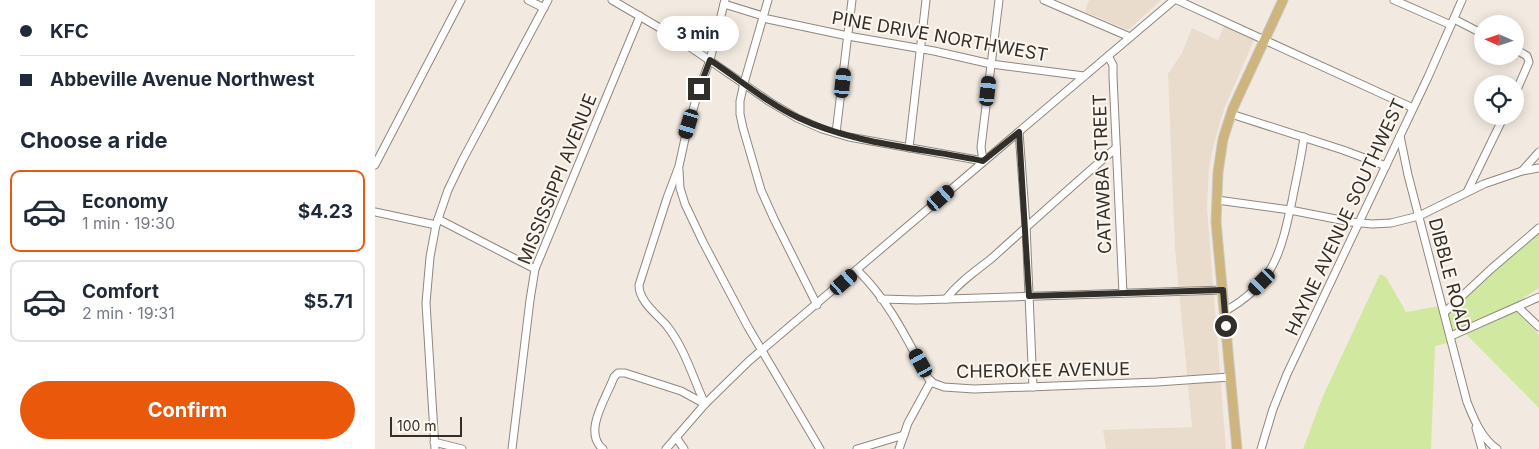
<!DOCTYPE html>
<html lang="en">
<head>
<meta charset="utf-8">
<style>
  :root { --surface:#fff; --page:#f2f2f3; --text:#1f2937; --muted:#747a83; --line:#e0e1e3; --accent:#ea580c }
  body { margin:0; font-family:Inter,sans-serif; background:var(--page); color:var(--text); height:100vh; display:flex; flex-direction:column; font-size:19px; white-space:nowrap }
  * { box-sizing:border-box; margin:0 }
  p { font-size:16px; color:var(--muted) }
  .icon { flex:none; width:28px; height:28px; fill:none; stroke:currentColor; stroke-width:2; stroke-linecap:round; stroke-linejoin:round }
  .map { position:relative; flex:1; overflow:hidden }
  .panel { display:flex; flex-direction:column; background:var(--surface); width:375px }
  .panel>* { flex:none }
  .guide { display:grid; align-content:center; height:110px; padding:0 20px; background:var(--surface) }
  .needle { width:32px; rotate:273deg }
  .buttons { position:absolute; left:1099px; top:15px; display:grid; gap:10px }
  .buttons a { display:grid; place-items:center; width:50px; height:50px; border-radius:50%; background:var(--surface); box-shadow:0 2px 12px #0003; font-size:25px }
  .scale { position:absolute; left:15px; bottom:12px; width:72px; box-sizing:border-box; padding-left:5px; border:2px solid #322f2b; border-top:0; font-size:14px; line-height:18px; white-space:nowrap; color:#322f2b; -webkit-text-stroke:4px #fef7f0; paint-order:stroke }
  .end { position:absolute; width:22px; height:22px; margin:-11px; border:6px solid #322f2b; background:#fff; box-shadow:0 0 0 2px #fff }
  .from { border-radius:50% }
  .bubble { position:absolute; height:35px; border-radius:18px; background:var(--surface); box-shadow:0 2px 12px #0003; font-size:16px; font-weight:700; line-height:35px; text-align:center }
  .car { position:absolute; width:15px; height:30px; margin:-15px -8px; border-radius:6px; box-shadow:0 0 4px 1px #0007; background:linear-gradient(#222 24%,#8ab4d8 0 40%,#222 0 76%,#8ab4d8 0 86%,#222 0) }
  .guide b { display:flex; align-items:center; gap:18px; height:48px; font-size:19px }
  .guide b+b { border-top:1px solid var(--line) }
  .guide i { width:12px; height:12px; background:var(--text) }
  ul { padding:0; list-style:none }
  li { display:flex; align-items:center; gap:15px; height:82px; margin:0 10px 8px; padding:0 10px; border:2px solid var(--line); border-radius:10px }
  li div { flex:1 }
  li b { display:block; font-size:19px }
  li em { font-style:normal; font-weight:700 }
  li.current { border-color:var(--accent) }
  li>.icon { width:45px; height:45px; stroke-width:1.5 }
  h2 { padding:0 20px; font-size:22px; line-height:60px }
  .action { display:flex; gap:10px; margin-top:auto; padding:10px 20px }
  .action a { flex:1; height:58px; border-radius:30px; background:var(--accent); color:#fff; font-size:20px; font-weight:700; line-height:58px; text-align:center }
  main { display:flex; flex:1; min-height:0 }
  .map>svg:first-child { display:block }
  .built { fill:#eadccd }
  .green { fill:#d1e8a1 }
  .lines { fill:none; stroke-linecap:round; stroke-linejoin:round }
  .minor-casing { stroke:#8f877f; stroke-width:9 }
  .major-casing { stroke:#cac9c8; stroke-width:11 }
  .minor { stroke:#fff; stroke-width:7 }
  .major { stroke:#cdb57d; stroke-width:9 }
  .route { stroke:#322f2b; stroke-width:6 }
  .labels { text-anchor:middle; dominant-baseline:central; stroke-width:4; stroke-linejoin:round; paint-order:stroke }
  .street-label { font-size:18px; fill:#322f2b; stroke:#fef7f0 }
</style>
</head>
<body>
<main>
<section class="panel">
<div class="guide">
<b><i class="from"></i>KFC</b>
<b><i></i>Abbeville Avenue Northwest</b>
</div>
<h2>Choose a ride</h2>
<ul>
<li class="current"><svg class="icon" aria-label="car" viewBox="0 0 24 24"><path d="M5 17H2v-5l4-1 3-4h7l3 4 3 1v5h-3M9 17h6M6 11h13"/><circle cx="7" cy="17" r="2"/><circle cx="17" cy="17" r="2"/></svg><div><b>Economy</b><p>1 min · 19:30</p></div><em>$4.23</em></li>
<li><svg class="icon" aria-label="car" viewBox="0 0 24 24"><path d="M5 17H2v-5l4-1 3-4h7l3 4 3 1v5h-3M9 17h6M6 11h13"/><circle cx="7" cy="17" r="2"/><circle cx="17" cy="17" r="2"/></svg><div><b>Comfort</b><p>2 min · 19:31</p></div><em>$5.71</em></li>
</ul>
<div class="action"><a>Confirm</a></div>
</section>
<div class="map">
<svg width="1164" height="449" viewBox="0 0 1164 449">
  <rect width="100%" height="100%" fill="#f2eae0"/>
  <!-- built -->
  <g class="built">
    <path d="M714,0H786L753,30L710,12Z"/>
    <path d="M849,26L879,40L849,109L839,144L834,167L832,208L851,449H731L728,430L817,427L800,249L793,74L807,53L817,28L843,40Z"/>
  </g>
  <!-- green -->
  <path class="green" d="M1164,231V288L1139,304L1142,312L1164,335V408L1091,334L1073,343L1060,346L1056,449H928L948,396L1005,274L1011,277L1031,312L1064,306L1074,310Z"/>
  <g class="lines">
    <defs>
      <g id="minor">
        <path d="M153,0L169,8"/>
        <path d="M237,0L302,38L395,102L422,118L447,129L474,137L608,161L606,147L624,0"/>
        <path d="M393,0L369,83L365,101V114L368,128L386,190L399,219L442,305"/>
        <path d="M669,0L755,37"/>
        <path d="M802,0L1038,108"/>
        <path d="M1019,0L1076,25"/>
        <path d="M349,4L388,16"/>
        <path d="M388,18L473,36L559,51L616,64L709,76"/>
        <path d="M1079,19L1108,34"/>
        <path d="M1140,49L1152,56L1154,62L1140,94"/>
        <path d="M733,56L738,65V76L748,293"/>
        <path d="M856,114L968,150L1011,166"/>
        <path d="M644,132L651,226L658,387"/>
        <path d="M461,133L477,0"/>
        <path d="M1025,136L1033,175L1092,402C1099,419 1106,438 1122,449"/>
        <path d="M534,148L551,0"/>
        <path d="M0,165L86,0"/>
        <path d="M304,170L305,188L310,204L328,242L373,327L445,449"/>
        <path d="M1147,171L1164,168"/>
        <path d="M1092,192L1129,116"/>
        <path d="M842,200L915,210L976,222L997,224L1016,223L1044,216L1109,184L1147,171L1164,152"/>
        <path d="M0,212L61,225"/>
        <path d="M63,219L160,269"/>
        <path d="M482,270C513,299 533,341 553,378L558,383L569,387L599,389L782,382L855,377"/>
        <path d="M506,299L542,300L848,290"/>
        <path d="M571,299C584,282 601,271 617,258C658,221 699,184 741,148"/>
        <path d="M1143,307L1164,327"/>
        <path d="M850,311C899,284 906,252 917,201C921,180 926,159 929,137"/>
        <path d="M1070,312L1116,269L1164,228"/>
        <path d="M1076,336L1164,297"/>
        <path d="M330,404C318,378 310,349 292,326C282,314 264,302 264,285L292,198L304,166L311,134L324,89L335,60L350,0"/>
        <path d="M1101,428L1107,449"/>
        <path d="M301,437L309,449"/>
        <path d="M59,442L87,449"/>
        <path d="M60,449L51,303L55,257L61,225L73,190L87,161L173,0"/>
        <path d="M137,449L155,300L160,269L265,16"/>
        <path d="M228,449C207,432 232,397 239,377L243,373H250L306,391L330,404"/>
        <path d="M291,449L330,404L374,361L799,0"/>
        <path d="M482,449L529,435"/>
        <path d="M524,449L533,423L556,381"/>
        <path d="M886,449L898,409L912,374L1053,77L1087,0"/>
      </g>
      <path id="major" d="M862,449L841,222L843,172L848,139L858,108L908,0"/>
    </defs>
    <!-- minor casing -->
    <use href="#minor" class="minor-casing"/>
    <!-- major casing -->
    <use href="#major" class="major-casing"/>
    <!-- minor -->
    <use href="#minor" class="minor"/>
    <!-- major -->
    <use href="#major" class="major"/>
  </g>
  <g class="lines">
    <!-- route -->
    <path class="route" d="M324,89L335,60C364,79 392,103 424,118C481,145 547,148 608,161L644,132L654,296L848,290L851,326"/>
  </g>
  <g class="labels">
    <!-- street labels -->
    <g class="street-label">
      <text transform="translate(565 36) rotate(10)">PINE DRIVE NORTHWEST</text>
      <text transform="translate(727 174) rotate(-92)">CATAWBA STREET</text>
      <text transform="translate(182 179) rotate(-68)">MISSISSIPPI AVENUE</text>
      <text transform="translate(970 217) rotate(-65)">HAYNE AVENUE SOUTHWEST</text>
      <text transform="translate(1075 275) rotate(75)">DIBBLE ROAD</text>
      <text transform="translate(668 370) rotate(-1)">CHEROKEE AVENUE</text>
    </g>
  </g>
</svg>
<div class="buttons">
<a><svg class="needle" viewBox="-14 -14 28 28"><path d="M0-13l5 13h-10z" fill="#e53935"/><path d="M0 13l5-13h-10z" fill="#747a83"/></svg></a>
<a><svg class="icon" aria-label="locate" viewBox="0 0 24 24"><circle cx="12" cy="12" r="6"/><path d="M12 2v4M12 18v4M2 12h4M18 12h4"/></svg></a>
</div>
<div class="scale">100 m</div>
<i class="end from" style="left:851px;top:326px"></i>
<i class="end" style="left:324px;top:89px"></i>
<div class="bubble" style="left:282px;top:16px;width:82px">3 min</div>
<i class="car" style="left:468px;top:83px;rotate:6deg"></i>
<i class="car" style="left:613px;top:91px;rotate:6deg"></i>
<i class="car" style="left:314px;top:124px;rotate:197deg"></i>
<i class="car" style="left:566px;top:198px;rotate:49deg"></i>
<i class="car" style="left:469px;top:282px;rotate:49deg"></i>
<i class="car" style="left:887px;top:282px;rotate:225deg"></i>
<i class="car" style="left:546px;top:363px;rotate:331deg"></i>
</div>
</main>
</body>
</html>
